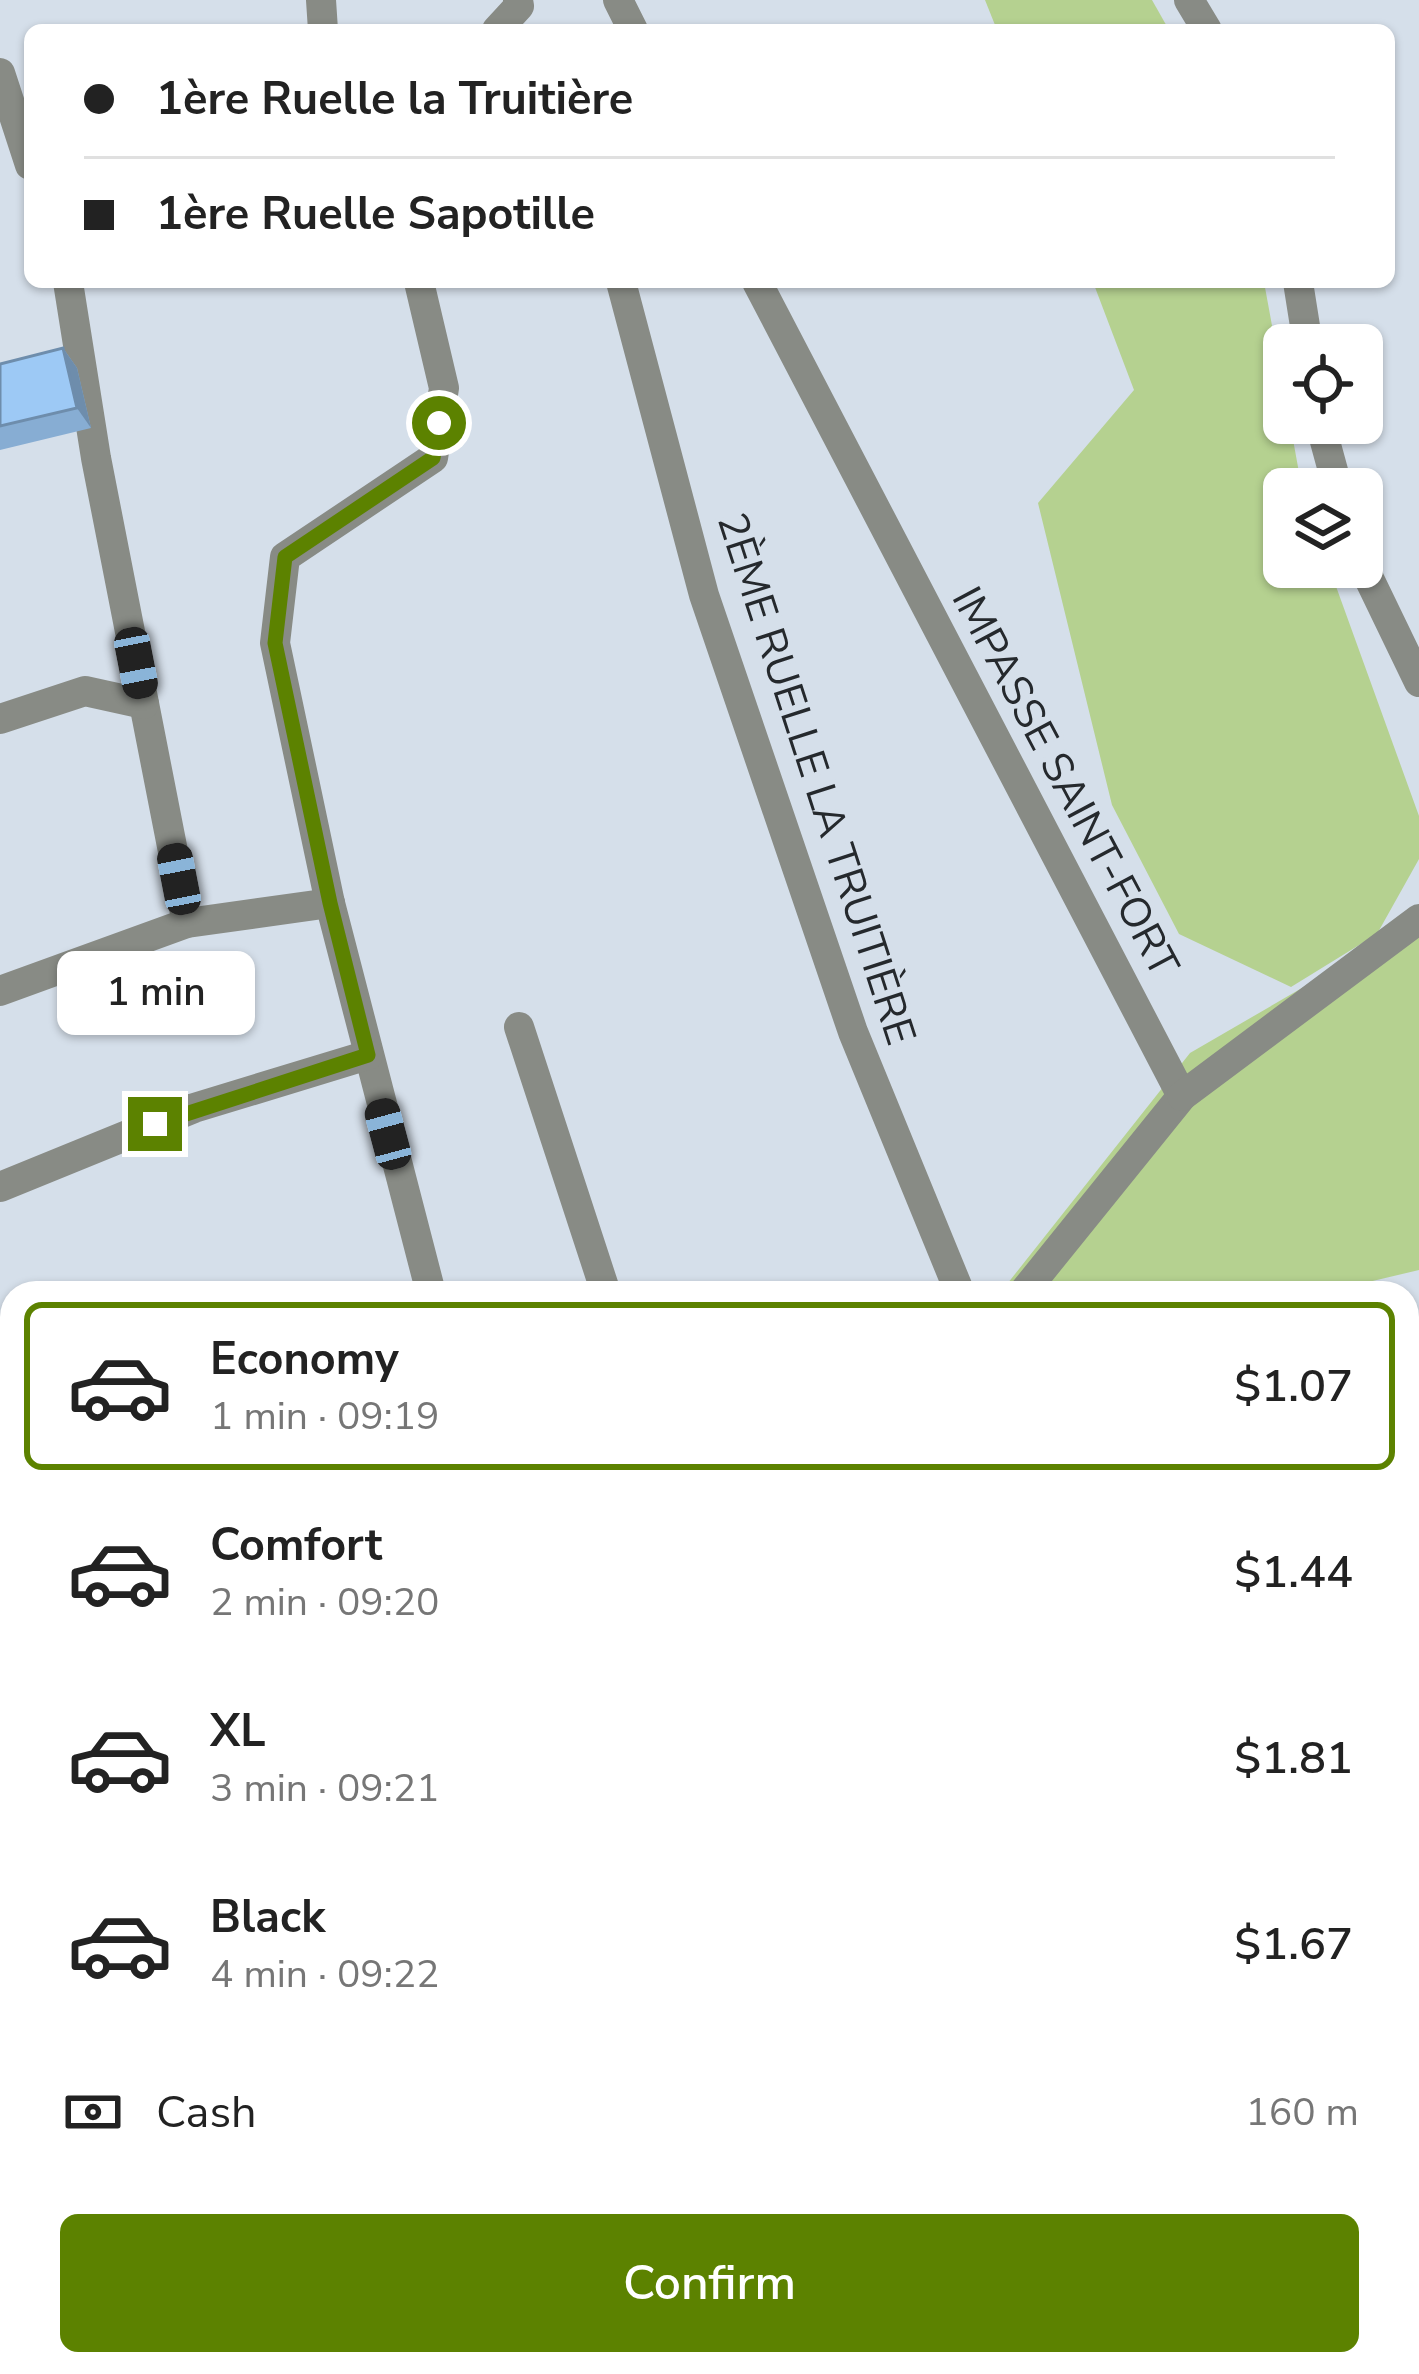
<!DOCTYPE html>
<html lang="en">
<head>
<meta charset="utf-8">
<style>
  :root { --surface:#fff; --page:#f6f6f6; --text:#222; --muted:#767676; --line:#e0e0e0; --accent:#5c8200 }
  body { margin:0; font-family:"Nunito Sans",sans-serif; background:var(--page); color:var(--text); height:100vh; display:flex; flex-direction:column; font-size:45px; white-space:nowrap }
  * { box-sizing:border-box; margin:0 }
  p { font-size:39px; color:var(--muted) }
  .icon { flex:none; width:66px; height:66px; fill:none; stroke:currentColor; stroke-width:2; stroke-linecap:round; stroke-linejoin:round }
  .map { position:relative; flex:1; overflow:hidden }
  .side { position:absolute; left:0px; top:1281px; width:1419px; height:1095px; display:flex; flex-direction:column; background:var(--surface); border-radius:36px 36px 0 0; box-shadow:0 3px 9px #0004 }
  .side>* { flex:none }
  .banner { position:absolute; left:24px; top:24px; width:1371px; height:264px; border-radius:18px; box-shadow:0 3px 9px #0004; display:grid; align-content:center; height:264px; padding:0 60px; background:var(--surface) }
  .buttons { position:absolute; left:1263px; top:324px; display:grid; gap:24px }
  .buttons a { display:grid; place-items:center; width:120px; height:120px; border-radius:18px; background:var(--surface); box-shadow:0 3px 9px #0004; font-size:60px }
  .end { position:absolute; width:54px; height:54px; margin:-27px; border:15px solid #5c8200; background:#fff; box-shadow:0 0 0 6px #fff }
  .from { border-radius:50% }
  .bubble { position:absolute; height:84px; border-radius:18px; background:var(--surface); box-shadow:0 3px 9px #0004; font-size:39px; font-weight:600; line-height:84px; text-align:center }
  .car { position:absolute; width:36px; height:72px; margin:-36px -18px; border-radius:15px; box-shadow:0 0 9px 3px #0007; background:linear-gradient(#222 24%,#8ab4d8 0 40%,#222 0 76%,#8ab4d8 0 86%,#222 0) }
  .banner b { display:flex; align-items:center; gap:42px; height:114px; font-size:45px }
  .banner b+b { border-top:3px solid var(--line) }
  .banner i { width:30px; height:30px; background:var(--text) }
  ul { padding:21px 0 0; list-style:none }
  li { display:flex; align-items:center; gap:36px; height:168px; margin:0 24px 18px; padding:0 36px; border:6px solid transparent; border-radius:18px }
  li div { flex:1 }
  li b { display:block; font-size:45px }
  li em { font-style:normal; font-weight:600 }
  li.current { border-color:var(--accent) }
  li>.icon { width:108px; height:108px; stroke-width:1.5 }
  .pay { display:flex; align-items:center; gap:30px; height:132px; padding:0 60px; font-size:45px }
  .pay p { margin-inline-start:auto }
  .primary-button { display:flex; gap:24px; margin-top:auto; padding:24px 60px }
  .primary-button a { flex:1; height:138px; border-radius:18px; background:var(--accent); color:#fff; font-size:48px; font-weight:600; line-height:138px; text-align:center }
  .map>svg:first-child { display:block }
  .green { fill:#b5d190 }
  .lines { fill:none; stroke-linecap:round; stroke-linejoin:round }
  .minor { stroke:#888b85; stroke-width:30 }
  .major { stroke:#44483f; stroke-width:30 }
  .wall { fill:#87add3 }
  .shaded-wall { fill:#6e8dac }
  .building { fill:#9dc9f5; stroke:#6e8dac; stroke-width:3 }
  .route { stroke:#5c8200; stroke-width:15 }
  .labels { text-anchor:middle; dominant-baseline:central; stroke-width:9; stroke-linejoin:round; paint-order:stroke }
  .street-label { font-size:42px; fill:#25292d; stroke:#d5dfea }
</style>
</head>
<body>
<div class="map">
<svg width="1419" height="2374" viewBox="0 0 1419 2374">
  <rect width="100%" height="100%" fill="#d5dfea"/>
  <!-- green -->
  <g class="green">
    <path d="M985,0H1152L1169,30H997Z"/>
    <path d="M1093,282H1264L1284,391V423H1290L1302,489H1284V567H1329L1419,816V859L1377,934L1291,987L1179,934L1112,805L1038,503L1134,390Z"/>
    <path d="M1419,905V1270L1322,1293H1000L1190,1053L1409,926Z"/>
    <path d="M1419,1379V1667L1407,1650V1382Z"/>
    <path d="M1419,2004V2219L1407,2198V2011Z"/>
  </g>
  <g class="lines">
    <!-- minor -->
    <g class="minor">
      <path d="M321,0L323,30"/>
      <path d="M618,0L633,30"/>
      <path d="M1189,0L1207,30"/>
      <path d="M497,30L519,6L518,0"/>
      <path d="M0,73L30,165"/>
      <path d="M68,282L96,458L187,923"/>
      <path d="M419,282L444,388L433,458L285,557L275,643L330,903L431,1293"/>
      <path d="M621,282L704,595L853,1032L960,1293"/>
      <path d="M757,282L1182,1096L1023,1293"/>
      <path d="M1298,282L1308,345"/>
      <path d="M1320,423L1338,489"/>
      <path d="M1362,564L1419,682"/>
      <path d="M0,719L85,691L144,704"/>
      <path d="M0,991L187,923L330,903"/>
      <path d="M519,1027L606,1293"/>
      <path d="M1182,1096L1419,919"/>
      <path d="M0,1187L194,1108L368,1055"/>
      <path d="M343,2364L350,2374"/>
      <path d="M719,2364L726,2374"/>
      <path d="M1102,2364L1107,2374"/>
      <path d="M1399,2364L1404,2374"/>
    </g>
    <!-- major -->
    <g class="major">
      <path d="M1407,1340L1419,1337"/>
      <path d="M0,1798L12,1793"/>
    </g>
  </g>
  <!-- wall -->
  <g class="wall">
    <path d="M63,348L77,368L91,428L0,450V364Z"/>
    <path d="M12,1860V2085L8,2086L0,2084V1865Z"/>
  </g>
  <!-- shaded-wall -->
  <g class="shaded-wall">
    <path d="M63,348L77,368L91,428L77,408Z"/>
    <path d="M92,2364H100L106,2374H96Z"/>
  </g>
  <!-- building -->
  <g class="building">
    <path d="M63,348L77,408L0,426V364Z"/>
    <path d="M12,1860V2042L0,2045V1865Z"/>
    <path d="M21,2364H92L96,2374H0V2371Z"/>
  </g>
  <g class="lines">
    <!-- route -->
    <path class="route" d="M155,1124L368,1055L330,903L275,643L285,557L433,458L439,423"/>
  </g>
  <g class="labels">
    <!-- street labels -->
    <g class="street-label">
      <text transform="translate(816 779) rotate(72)">2ÈME RUELLE LA TRUITIÈRE</text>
      <text transform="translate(1065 782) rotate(62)">IMPASSE SAINT-FORT</text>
    </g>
  </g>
</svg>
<div class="buttons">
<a><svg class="icon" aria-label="locate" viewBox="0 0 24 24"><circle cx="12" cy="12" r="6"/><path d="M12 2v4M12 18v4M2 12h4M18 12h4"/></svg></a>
<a><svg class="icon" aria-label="layers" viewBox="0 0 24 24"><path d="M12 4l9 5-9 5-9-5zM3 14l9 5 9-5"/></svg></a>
</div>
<i class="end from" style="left:439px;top:423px"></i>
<i class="end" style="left:155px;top:1124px"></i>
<div class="bubble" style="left:57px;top:951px;width:198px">1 min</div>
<i class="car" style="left:136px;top:663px;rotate:169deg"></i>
<i class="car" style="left:179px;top:879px;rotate:349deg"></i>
<i class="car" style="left:388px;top:1134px;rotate:345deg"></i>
<div class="banner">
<b><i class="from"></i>1ère Ruelle la Truitière</b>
<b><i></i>1ère Ruelle Sapotille</b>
</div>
<section class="side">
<ul>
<li class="current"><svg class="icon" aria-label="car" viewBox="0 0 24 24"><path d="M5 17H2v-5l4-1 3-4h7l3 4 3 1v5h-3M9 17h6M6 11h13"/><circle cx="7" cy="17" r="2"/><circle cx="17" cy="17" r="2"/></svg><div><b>Economy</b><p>1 min · 09:19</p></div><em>$1.07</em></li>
<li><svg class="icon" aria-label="car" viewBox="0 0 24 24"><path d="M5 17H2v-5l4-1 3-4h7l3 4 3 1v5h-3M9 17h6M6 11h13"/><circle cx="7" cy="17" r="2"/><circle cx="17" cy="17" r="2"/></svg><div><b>Comfort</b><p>2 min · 09:20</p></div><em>$1.44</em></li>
<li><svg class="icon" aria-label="car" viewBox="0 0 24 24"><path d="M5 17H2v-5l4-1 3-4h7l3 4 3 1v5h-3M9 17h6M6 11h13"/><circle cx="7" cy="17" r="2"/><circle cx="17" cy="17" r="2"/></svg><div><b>XL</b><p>3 min · 09:21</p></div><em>$1.81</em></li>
<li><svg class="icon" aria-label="car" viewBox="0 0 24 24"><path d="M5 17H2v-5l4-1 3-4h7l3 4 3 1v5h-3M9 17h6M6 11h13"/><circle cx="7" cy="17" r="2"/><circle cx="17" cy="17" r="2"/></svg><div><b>Black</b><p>4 min · 09:22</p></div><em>$1.67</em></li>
</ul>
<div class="pay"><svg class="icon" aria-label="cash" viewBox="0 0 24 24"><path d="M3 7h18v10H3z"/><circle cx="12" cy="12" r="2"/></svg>Cash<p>160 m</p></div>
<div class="primary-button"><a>Confirm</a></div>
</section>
</div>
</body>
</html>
